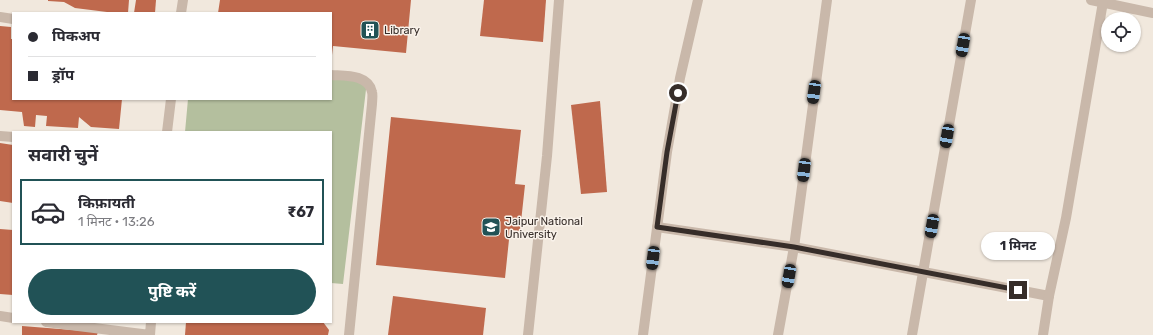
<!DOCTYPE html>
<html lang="hi">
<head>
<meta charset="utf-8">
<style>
  :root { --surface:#fff; --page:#f2f2f3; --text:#2b2b33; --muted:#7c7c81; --line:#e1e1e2; --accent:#215256 }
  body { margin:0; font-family:Rubik,"Noto Sans Devanagari",sans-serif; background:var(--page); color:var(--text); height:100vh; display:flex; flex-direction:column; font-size:15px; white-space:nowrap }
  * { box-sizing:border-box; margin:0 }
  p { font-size:13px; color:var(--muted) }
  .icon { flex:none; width:22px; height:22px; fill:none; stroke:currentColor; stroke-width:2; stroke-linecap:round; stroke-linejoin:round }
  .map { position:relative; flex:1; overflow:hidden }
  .drawer { position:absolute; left:12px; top:131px; width:320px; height:192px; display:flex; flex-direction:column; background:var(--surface); border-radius:0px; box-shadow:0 1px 3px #0004 }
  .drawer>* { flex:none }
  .banner { position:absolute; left:12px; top:12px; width:320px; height:88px; border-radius:0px; box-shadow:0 1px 3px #0004; display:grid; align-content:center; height:88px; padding:0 16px; background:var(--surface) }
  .fabs { position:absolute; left:1101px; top:12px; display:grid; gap:8px }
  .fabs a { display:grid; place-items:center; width:40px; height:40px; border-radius:50%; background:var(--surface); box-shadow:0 1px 3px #0004; font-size:20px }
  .end { position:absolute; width:18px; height:18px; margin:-9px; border:5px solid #362d29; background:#fff; box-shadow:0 0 0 2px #fff }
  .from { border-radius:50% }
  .bubble { position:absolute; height:28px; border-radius:14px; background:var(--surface); box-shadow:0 1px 3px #0004; font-size:13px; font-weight:700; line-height:28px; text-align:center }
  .car { position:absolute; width:12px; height:24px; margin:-12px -6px; border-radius:5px; box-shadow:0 0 3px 1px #0007; background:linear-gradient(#222 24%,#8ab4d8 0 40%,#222 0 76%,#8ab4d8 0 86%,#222 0) }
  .banner b { display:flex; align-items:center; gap:14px; height:38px; font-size:15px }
  .banner b+b { border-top:1px solid var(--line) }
  .banner i { width:10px; height:10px; background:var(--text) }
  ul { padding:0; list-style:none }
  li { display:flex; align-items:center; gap:12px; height:66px; margin:0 8px 6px; padding:0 8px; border:2px solid transparent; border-radius:0px }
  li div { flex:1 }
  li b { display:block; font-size:15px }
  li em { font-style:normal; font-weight:700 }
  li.active { border-color:var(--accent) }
  li>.icon { width:36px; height:36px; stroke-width:1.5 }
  h2 { padding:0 16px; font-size:18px; line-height:48px }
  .button { display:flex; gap:8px; margin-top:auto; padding:8px 16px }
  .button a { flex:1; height:46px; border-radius:24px; background:var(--accent); color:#fff; font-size:16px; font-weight:700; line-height:46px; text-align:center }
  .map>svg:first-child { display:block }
  .green { fill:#b4bf9e }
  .building { fill:#bf694d }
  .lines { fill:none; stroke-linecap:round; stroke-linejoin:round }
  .minor { stroke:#c9b8aa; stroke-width:10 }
  .route { stroke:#362d29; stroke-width:5 }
  .labels { text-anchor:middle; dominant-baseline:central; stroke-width:3; stroke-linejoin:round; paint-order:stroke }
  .poi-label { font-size:11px; fill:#362d29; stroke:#f9f2ea; text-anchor:start }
</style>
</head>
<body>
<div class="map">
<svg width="1153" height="335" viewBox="0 0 1153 335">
  <rect width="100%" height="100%" fill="#f1e8dd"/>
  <!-- green -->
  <path class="green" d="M331,79L367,81L343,284L331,283V132H185L188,99H331Z"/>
  <!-- building -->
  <g class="building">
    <path d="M48,0H129L128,13H115L75,8L64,2L48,1Z"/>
    <path d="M136,0H156L155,13H134Z"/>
    <path d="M220,0H411L406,53L333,46L332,55H331V13H218Z"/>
    <path d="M484,0H546L543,42L480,36Z"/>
    <path d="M0,26L11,27V39H13V99H122L119,129L91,127L79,117L78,128L46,126L47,116L36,115L35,127L24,126L22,112L0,110Z"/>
    <path d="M600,101L607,192L581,194L571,105Z"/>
    <path d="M391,117L521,130L515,184L525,185L520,231L510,230L505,278L376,265Z"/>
    <path d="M0,143L13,145V203L0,201Z"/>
    <path d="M0,229L13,230V295L0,294Z"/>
    <path d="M393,296L486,308L483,335H388Z"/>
    <path d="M186,322H323L329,330L328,335H185Z"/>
    <path d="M22,326L98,332L97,335H22Z"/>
  </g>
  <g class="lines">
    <!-- minor -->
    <g class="minor">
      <path d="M1091,0L1153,13"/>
      <path d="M181,13L183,0"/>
      <path d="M0,17L13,19"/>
      <path d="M331,75C345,76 368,74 372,92C373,95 372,101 372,104L349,335"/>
      <path d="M167,132L171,99"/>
      <path d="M0,136L13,137"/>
      <path d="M657,227L794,247L1049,296"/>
      <path d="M0,316L13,318"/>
      <path d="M46,322L150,335L151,322"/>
      <path d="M528,335L547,156L559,0"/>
      <path d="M643,335L667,152L680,78L698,0"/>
      <path d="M778,335L794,247L827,0"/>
      <path d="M912,335L971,0"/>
      <path d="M1043,335L1049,296L1066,218L1103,2"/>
    </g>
  </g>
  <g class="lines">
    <!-- route -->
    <path class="route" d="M678,93L667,152L657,227L794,247L1018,290"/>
  </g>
  <!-- icons -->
  <defs>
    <symbol id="building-square" viewBox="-11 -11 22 22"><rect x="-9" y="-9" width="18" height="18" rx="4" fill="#215256" stroke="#f9f2ea"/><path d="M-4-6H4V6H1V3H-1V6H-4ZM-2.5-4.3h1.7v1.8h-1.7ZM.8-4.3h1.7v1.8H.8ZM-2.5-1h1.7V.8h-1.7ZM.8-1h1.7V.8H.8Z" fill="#fff"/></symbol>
    <symbol id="university-square" viewBox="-11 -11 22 22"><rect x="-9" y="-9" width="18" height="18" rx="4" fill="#215256" stroke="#f9f2ea"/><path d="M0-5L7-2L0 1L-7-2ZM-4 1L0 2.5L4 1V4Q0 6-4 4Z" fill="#fff"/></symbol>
  </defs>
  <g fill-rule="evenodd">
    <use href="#building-square" x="359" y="19" width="22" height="22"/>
    <use href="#university-square" x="480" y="216" width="22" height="22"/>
  </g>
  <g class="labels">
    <!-- poi labels -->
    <g class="poi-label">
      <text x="384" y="30">Library</text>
      <text x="505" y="221">Jaipur National<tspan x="505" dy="13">University</tspan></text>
    </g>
  </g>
</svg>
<div class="fabs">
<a><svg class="icon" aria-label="locate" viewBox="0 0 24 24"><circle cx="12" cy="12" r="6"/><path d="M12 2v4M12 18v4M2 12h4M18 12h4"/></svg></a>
</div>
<i class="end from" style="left:678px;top:93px"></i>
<i class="end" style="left:1018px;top:290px"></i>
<div class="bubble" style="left:981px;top:232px;width:74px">1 मिनट</div>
<i class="car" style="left:963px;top:45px;rotate:190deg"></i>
<i class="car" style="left:814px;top:92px;rotate:188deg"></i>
<i class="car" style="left:947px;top:136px;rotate:190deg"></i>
<i class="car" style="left:804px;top:170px;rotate:187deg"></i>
<i class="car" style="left:932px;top:226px;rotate:190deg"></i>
<i class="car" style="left:653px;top:258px;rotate:187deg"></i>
<i class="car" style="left:789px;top:276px;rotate:190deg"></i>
<div class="banner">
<b><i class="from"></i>पिकअप</b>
<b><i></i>ड्रॉप</b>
</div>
<section class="drawer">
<h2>सवारी चुनें</h2>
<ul>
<li class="active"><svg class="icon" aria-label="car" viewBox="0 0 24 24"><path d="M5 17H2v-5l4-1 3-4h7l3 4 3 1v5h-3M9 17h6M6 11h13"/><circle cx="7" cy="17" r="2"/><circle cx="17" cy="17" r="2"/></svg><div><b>किफ़ायती</b><p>1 मिनट · 13:26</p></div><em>₹67</em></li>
</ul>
<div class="button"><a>पुष्टि करें</a></div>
</section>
</div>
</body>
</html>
